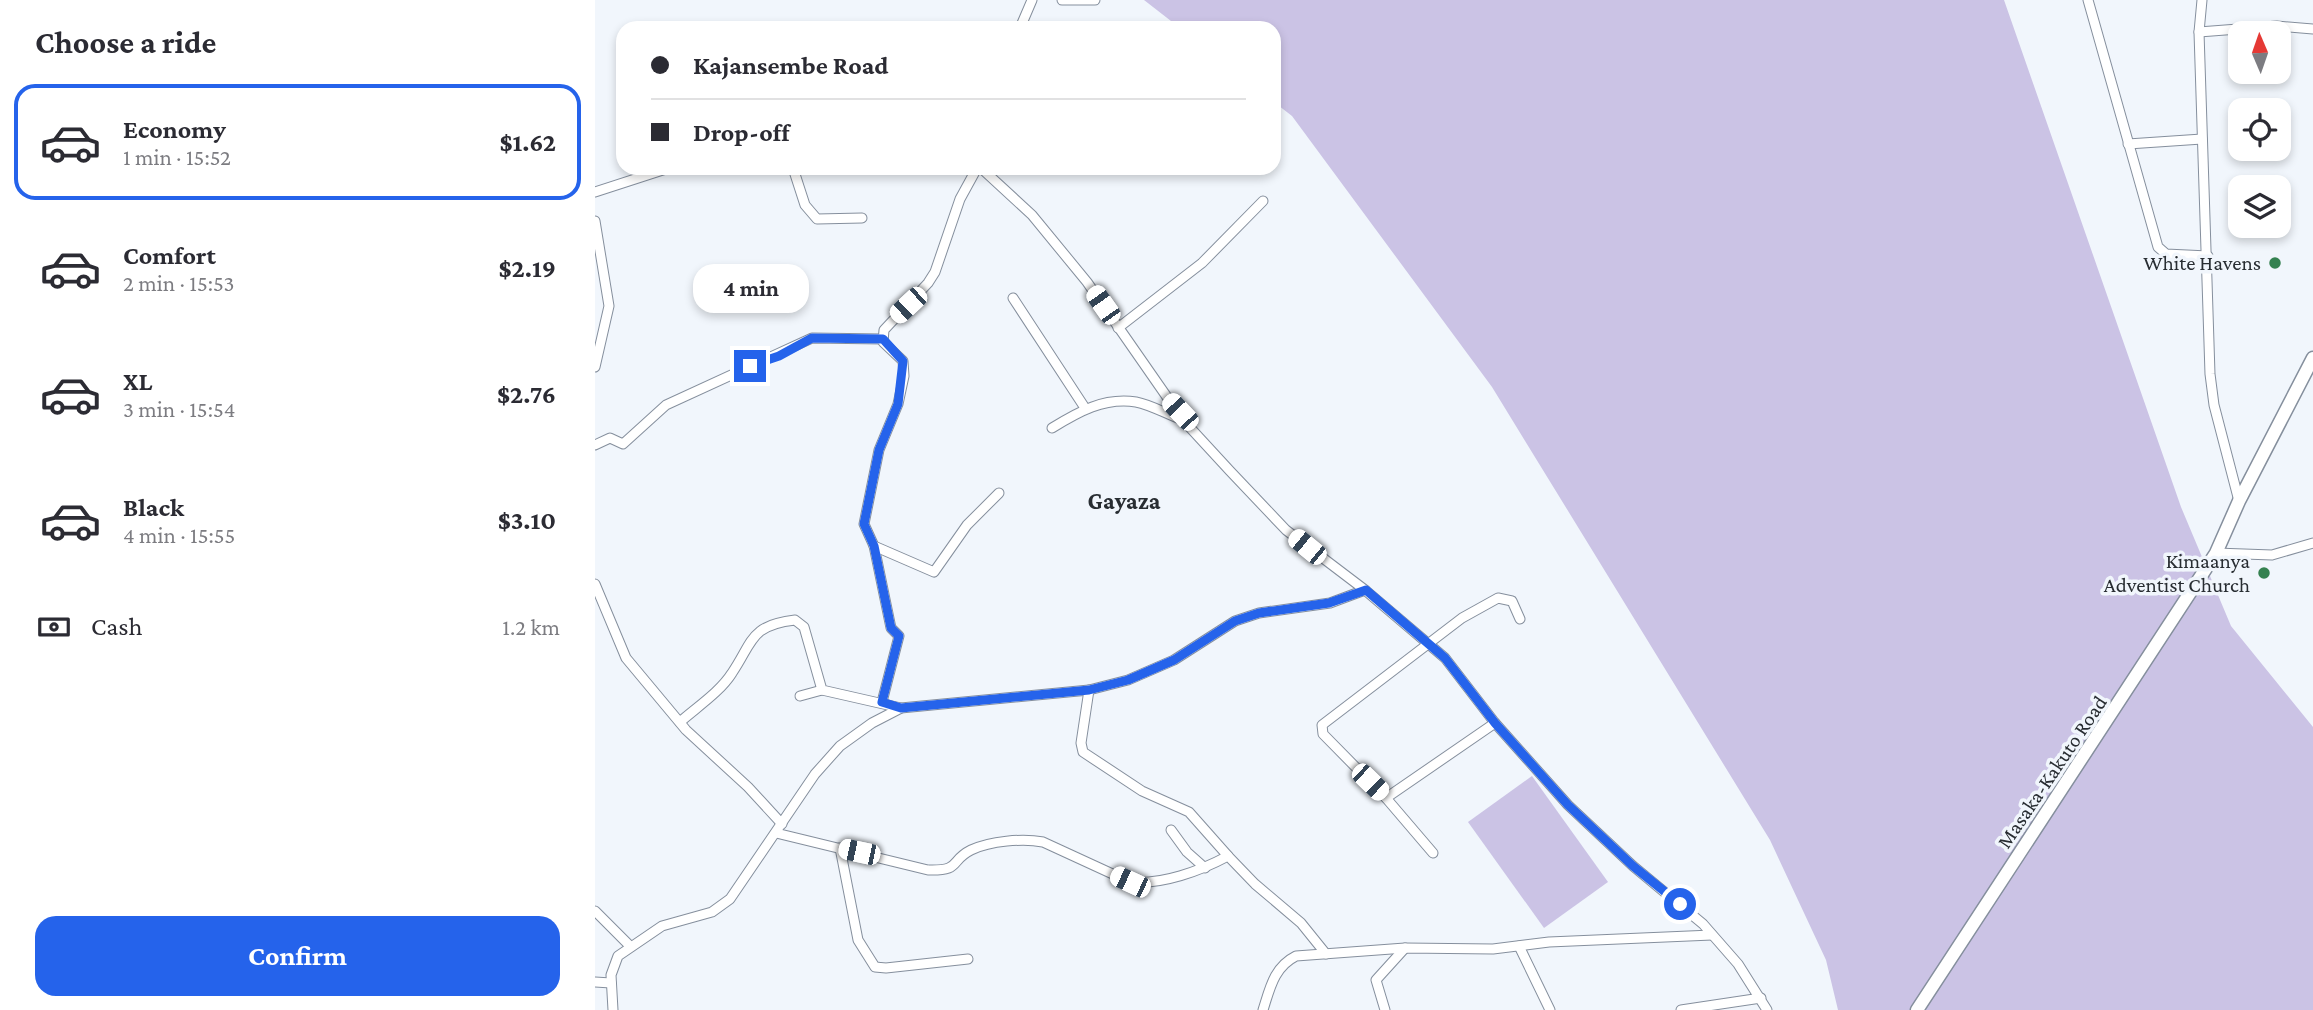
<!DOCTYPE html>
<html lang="en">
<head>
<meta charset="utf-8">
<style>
  :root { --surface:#fff; --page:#f7f7f7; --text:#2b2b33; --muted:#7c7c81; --line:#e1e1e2; --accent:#2563eb }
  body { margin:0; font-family:"Crimson Pro",serif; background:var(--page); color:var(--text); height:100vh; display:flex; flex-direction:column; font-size:26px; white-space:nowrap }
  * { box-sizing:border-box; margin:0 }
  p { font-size:23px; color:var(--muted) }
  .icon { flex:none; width:38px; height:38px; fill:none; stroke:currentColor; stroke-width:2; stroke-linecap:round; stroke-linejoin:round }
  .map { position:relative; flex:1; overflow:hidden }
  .side { display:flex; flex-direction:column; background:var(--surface); width:595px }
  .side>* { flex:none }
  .top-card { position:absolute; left:21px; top:21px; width:665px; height:154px; border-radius:21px; box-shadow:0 4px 10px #0003; display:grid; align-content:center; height:154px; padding:0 35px; background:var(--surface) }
  .needle { width:46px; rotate:358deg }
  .buttons { position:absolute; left:1633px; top:21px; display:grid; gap:14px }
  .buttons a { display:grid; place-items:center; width:63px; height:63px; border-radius:14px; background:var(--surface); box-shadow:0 4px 10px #0003; font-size:35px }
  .end { position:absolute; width:32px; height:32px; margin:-16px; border:9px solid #2563eb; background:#fff; box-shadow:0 0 0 4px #fff }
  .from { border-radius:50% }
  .bubble { position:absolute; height:49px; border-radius:21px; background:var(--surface); box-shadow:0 4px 10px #0003; font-size:23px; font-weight:700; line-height:49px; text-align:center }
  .car { position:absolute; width:21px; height:42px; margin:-21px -10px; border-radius:9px; box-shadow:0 0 5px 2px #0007; background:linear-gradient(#fff 24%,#345 0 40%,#fff 0 76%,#345 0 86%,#fff 0) }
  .top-card b { display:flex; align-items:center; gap:24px; height:66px; font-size:26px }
  .top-card b+b { border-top:2px solid var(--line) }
  .top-card i { width:18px; height:18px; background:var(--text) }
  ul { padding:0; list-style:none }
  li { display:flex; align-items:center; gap:21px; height:116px; margin:0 14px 10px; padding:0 21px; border:4px solid transparent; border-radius:21px }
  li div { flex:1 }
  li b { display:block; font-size:26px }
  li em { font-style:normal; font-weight:700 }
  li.selected { border-color:var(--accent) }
  li>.icon { width:63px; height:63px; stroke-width:1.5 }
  h2 { padding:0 35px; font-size:32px; line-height:84px }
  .pay { display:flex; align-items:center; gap:18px; height:77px; padding:0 35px; font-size:26px }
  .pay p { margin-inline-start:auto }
  .action { display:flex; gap:14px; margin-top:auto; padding:14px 35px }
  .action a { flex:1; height:80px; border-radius:21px; background:var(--accent); color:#fff; font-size:28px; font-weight:700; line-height:80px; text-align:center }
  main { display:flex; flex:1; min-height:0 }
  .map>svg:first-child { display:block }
  .green { fill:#cbc3e5 }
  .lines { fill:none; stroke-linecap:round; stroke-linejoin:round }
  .minor-casing { stroke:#858f9d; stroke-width:11 }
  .highway-casing { stroke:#858f9d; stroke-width:15 }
  .minor { stroke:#fff; stroke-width:9 }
  .highway { stroke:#fff; stroke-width:12 }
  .route { stroke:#2563eb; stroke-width:9 }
  .poi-dot { fill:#348150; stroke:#f1f6fc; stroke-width:2.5 }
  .labels { text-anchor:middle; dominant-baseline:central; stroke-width:7; stroke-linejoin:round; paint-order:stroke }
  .poi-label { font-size:21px; fill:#282d32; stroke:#f1f6fc; text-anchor:end }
  .street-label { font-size:21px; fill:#282d32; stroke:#f1f6fc }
  .quarter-label { font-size:24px; font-weight:bold; fill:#282d32; stroke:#f1f6fc }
</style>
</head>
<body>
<main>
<section class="side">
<h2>Choose a ride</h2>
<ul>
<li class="selected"><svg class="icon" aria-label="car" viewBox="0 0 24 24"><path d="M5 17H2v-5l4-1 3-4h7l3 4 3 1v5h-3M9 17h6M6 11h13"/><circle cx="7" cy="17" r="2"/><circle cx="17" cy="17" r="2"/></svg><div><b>Economy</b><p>1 min · 15:52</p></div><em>$1.62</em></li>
<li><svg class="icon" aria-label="car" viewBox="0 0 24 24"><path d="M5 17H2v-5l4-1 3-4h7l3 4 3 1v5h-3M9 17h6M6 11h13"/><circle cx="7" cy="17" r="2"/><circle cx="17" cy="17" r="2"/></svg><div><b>Comfort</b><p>2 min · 15:53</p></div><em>$2.19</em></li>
<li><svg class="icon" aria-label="car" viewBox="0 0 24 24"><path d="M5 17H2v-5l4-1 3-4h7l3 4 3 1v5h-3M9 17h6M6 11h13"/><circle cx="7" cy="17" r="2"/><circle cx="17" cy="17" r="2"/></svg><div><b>XL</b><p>3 min · 15:54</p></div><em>$2.76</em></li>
<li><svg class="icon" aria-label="car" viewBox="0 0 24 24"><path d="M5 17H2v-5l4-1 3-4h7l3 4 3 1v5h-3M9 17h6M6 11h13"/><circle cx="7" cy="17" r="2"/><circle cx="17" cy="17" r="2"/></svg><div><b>Black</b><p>4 min · 15:55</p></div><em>$3.10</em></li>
</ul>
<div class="pay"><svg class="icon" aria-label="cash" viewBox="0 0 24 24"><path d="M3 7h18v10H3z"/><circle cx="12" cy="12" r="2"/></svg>Cash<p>1.2 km</p></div>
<div class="action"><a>Confirm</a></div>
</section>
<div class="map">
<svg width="1718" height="1010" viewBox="0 0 1718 1010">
  <rect width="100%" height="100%" fill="#f1f6fc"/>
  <!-- green -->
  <g class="green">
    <path d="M549,0H1409L1586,507L1636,626L1718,727V1010H1243L1231,960L1175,840L897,387L697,116L679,102V28H585Z"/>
    <path d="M937,776L1013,882L949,928L873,822Z"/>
  </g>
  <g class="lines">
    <defs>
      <g id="minor">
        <path d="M467,0H500"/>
        <path d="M1493,0L1563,247L1571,254L1613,256"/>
        <path d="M1607,0L1604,32L1615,374L1619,405L1644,501"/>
        <path d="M425,28L437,0"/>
        <path d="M1604,32L1682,26L1718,29"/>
        <path d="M1533,144L1607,139"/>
        <path d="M198,168L210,205L222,219L267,218"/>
        <path d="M386,168L437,215L492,282L588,420L635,471L691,530L770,590L850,658L900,723L973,805L1038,866L1108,924L1143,964L1172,1010"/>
        <path d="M0,192L74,168"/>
        <path d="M0,221L14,306L0,367"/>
        <path d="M418,298L490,408"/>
        <path d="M523,328L607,263L668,201"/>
        <path d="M457,428C483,412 509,397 541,402C557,405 573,415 588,420"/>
        <path d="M0,445L15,438L28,444L71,405L217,338L288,339"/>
        <path d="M279,546L339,572L372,525L404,493"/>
        <path d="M1621,553L1677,555L1718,543"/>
        <path d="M0,584L31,658L91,730L153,787L187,824"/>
        <path d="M494,690L486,743L488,752L547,791L594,812L633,856"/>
        <path d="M205,696L227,690"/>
        <path d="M287,702L304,636L296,628L279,546L269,524L284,450L303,404L309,376L308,361L288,342L289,330L333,283L340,272L365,199L382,168"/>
        <path d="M85,722C102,707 125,692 137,673C158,642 155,625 200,620L209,627L227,690L306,708"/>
        <path d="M791,798L900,723"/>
        <path d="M576,830L592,852L610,868"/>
        <path d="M181,833L333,870C367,871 354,861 376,850C395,841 428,838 448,842L535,882C567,885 605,871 633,856L660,884L706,923L731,954"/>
        <path d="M245,848L263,940L280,967L291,968L373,959"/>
        <path d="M838,853L791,798L728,734L727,725L867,618L903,598L917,601L925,619"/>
        <path d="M0,911L35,946"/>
        <path d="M924,946L955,1010"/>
        <path d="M0,982L16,983"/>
        <path d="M18,1010L16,975L23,956L67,926L117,912L135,899L220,774L245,746L277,723L306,708L494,690L533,680L579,660L640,621L664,613L735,603L770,590"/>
        <path d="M668,1010C675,988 679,967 701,956L810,948L898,949L954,942L1117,935"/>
        <path d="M790,1010L781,980L810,948"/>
        <path d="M1086,1010L1166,998"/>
      </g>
      <path id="highway" d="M1322,1010L1621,553L1644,501L1718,358"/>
    </defs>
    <!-- minor casing -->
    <use href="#minor" class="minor-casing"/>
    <!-- highway casing -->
    <use href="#highway" class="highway-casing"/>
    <!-- minor -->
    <use href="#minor" class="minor"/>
    <!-- highway -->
    <use href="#highway" class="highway"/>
  </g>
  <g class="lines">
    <!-- route -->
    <path class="route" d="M155,366L184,356L217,338L288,339L308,361L303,404L284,450L269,524L279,546L296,628L304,636L287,702L306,708L494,690L533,680L579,660L640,621L664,613L734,603L771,590L850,658L900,723L973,805L1038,866L1085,904"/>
  </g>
  <!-- markers -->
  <g class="poi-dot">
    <circle cx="1680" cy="263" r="7"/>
    <circle cx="1669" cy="573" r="7"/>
  </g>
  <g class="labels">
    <!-- poi labels -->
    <g class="poi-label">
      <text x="1666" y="263">White Havens</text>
      <text x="1655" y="561">Kimaanya<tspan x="1655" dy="24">Adventist Church</tspan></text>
    </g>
    <!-- street labels -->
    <g class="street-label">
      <text transform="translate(1457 772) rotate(-56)">Masaka-Kakuto Road</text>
    </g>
    <!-- quarter labels -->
    <g class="quarter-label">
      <text x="529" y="500">Gayaza</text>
    </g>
  </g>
</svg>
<div class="buttons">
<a><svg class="needle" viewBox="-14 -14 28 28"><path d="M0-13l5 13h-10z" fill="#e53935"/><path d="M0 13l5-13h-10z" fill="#7c7c81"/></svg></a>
<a><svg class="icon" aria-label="locate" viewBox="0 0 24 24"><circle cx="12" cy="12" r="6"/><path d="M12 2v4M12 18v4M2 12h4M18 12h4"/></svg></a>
<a><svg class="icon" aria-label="layers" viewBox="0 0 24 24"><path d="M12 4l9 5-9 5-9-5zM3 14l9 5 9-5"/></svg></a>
</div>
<i class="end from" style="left:1085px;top:904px"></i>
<i class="end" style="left:155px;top:366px"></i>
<div class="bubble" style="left:98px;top:264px;width:116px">4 min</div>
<i class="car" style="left:313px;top:305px;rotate:227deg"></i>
<i class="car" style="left:508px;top:305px;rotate:325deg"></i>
<i class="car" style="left:585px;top:412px;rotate:317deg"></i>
<i class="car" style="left:712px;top:547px;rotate:309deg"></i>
<i class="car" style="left:775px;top:782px;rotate:134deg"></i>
<i class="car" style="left:264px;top:852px;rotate:282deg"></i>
<i class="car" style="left:535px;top:882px;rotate:295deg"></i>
<div class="top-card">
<b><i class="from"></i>Kajansembe Road</b>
<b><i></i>Drop-off</b>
</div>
</div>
</main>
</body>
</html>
